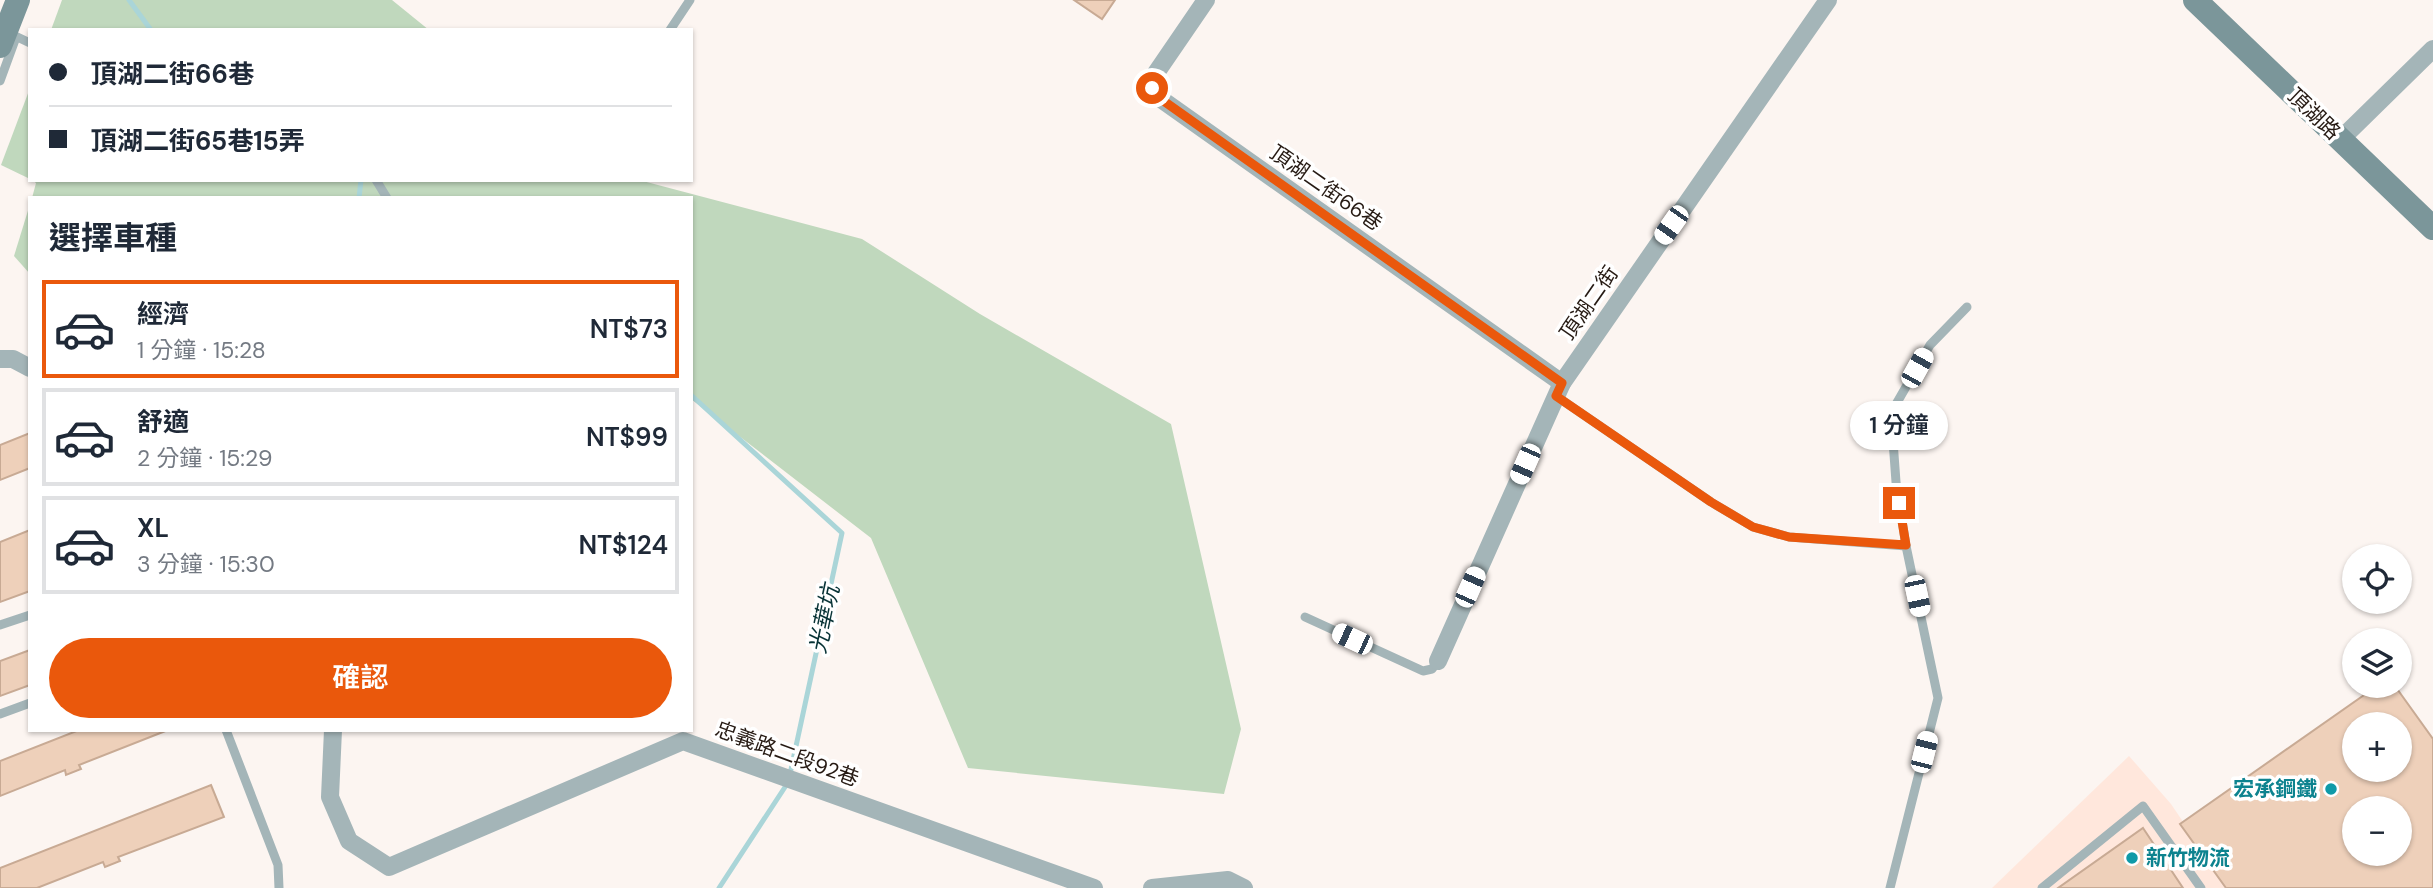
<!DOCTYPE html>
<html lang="zh-TW">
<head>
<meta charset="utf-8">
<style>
  :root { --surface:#fff; --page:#f6f6f7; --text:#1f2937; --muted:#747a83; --line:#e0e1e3; --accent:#ea580c }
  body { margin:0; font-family:"DM Sans","Noto Sans TC",sans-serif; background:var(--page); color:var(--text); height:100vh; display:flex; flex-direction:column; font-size:26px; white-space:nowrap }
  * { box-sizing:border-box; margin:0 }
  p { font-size:23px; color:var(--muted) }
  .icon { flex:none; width:38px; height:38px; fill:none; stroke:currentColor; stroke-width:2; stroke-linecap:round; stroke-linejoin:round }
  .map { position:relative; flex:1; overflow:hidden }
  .drawer { position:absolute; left:28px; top:196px; width:665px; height:536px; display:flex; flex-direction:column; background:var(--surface); border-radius:0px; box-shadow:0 2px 5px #0004 }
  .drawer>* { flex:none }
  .banner { position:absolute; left:28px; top:28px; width:665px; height:154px; border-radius:0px; box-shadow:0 2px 5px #0004; display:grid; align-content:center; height:154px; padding:0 21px; background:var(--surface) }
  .fabs { position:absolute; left:2342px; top:544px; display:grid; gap:14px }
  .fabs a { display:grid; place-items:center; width:70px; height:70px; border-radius:50%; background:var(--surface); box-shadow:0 2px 5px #0004; font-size:35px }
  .end { position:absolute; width:32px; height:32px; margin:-16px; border:9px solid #ea580c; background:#fff; box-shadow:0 0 0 4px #fff }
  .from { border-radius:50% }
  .bubble { position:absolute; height:49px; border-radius:24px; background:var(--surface); box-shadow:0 2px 5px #0004; font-size:23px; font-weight:600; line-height:49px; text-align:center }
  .car { position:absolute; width:21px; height:42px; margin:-21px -10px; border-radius:9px; box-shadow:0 0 5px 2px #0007; background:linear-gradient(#fff 24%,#345 0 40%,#fff 0 76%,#345 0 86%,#fff 0) }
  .banner b { display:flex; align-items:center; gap:24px; height:66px; font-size:26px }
  .banner b+b { border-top:2px solid var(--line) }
  .banner i { width:18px; height:18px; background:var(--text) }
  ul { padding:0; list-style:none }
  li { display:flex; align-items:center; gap:21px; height:98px; margin:0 14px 10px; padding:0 7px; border:4px solid var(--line); border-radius:0px }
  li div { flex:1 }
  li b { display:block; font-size:26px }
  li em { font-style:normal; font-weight:600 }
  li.active { border-color:var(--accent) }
  li>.icon { width:63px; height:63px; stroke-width:1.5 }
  h2 { padding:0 21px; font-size:32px; line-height:84px }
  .cta { display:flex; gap:14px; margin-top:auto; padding:14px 21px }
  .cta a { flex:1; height:80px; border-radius:42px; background:var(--accent); color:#fff; font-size:28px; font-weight:600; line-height:80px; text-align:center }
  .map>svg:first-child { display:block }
  .commercial { fill:#ffe7dc }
  .green { fill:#c0d8bd }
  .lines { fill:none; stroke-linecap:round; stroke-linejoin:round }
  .stream { stroke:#aad5d8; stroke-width:5 }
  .building { fill:#eed0ba; stroke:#c8aa94; stroke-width:2; fill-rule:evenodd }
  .lane { stroke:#a4b5b8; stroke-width:9 }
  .street { stroke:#a4b5b8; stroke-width:18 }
  .secondary { stroke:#7b969a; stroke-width:24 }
  .route { stroke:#ea580c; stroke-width:9 }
  .culture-dot { fill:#0f9aa8; stroke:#fff; stroke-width:2.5 }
  .labels { text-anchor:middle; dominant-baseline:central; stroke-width:7; stroke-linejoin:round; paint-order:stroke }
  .street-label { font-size:21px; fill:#261a13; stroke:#fff }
  .culture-label { font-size:21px; font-weight:bold; fill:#0d838f; stroke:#fff; text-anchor:end }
  .water-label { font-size:23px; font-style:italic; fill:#083336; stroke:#fff }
</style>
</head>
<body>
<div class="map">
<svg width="2433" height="888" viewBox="0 0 2433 888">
  <rect width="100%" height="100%" fill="#fcf5f1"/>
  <!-- commercial -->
  <path class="commercial" d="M2129,756L2171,804L2228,888H1992Z"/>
  <!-- green -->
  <g class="green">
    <path d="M62,0H392L429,30H51Z"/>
    <path d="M30,88V179L1,165Z"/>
    <path d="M32,180H639L862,239L980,314L1171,424L1241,729L1224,794L968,768L871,538L691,399V198H32L36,183Z"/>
    <path d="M30,204V274L14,256Z"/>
  </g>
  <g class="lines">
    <!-- stream -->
    <g class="stream">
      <path d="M129,0L151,30"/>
      <path d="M359,198L361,180"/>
      <path d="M691,395L842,533L790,774"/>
      <path d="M719,888L787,784"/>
    </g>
  </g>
  <!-- building -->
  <g class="building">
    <path d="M1074,0H1115L1102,19Z"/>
    <path d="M30,433V468L0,480V445Z"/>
    <path d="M30,530V591L0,602V542Z"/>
    <path d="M30,650V685L0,696V661Z"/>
    <path d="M2377,686H2395L2433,739V888H2226L2180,824ZM2354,724H2399V770H2354ZM2354,808H2399V854H2354Z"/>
    <path d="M79,730H168L79,765L81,769L66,775L65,770L0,796V761Z"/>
    <path d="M211,785L224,817L118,857L120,861L105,867L103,862L37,888H0V868Z"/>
    <path d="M2143,828L2183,888H2058Z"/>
  </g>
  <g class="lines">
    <!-- lane -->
    <g class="lane">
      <path d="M670,30L690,0"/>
      <path d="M11,34L30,43"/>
      <path d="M0,81L15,40"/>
      <path d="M376,180L387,198"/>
      <path d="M1556,396L1711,502L1753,527L1789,537L1906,546"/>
      <path d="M1305,617L1423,671L1432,669L1438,661"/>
      <path d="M0,625L30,615"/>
      <path d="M0,714L30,703"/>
      <path d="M226,730L278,865L279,888"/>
      <path d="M1890,888L1938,698L1906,546L1896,482L1891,413L1930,345L1967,307"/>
      <path d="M2042,888L2143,806L2201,888"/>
    </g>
    <!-- street -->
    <g class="street">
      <path d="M1206,0L1156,73L1152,87L1158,97L1562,383"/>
      <path d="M2341,139L2433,49"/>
      <path d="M0,359H13L30,368"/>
      <path d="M1438,661L1562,383L1828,0"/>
      <path d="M333,730L330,797L349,841L389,867L683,741L1094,888"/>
      <path d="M1152,888L1228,880L1244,888"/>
    </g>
    <!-- secondary -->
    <g class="secondary">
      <path d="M2195,0L2433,228"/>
      <path d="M0,46L18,0"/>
    </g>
  </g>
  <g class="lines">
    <!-- route -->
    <path class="route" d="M1152,88L1158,97L1562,383L1556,396L1711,502L1753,527L1789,537L1906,545L1899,503"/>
  </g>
  <!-- markers -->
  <g class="culture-dot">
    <circle cx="2331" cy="789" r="7"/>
    <circle cx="2132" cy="858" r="7"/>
  </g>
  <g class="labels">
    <!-- street labels -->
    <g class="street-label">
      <text transform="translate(2314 114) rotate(44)">頂湖路</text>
      <text transform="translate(1326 188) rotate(35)">頂湖二街66巷</text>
      <text transform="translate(1589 303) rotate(-55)">頂湖二街</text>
      <text transform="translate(787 754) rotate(20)">忠義路二段92巷</text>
    </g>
    <!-- culture labels -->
    <g class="culture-label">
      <text x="2317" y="789">宏承鋼鐵</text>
      <text x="2146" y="858" text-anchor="start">新竹物流</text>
    </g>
    <!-- water labels -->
    <g class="water-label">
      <text transform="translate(824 619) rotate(-78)">光華坑</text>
    </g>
  </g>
</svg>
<div class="fabs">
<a><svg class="icon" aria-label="locate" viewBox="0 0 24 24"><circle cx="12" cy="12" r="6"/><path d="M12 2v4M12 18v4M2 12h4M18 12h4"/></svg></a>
<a><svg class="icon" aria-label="layers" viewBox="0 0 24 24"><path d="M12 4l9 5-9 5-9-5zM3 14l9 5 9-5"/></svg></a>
<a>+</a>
<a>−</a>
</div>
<i class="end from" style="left:1152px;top:88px"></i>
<i class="end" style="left:1899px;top:503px"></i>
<div class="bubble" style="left:1850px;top:401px;width:98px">1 分鐘</div>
<i class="car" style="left:1671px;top:225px;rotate:215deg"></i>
<i class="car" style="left:1917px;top:368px;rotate:29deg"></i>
<i class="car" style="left:1525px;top:464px;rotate:204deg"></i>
<i class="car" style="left:1470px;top:587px;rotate:24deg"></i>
<i class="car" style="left:1917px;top:596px;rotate:168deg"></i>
<i class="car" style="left:1352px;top:639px;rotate:295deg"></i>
<i class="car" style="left:1924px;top:752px;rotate:14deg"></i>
<div class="banner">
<b><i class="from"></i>頂湖二街66巷</b>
<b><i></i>頂湖二街65巷15弄</b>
</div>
<section class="drawer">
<h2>選擇車種</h2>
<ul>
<li class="active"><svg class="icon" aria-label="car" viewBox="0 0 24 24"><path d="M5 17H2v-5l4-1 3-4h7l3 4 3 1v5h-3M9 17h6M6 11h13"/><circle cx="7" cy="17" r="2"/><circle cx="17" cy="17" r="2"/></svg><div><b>經濟</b><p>1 分鐘 · 15:28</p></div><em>NT$73</em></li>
<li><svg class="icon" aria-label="car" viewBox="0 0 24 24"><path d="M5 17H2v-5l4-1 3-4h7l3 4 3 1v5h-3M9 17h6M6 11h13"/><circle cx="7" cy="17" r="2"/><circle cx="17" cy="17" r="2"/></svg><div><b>舒適</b><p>2 分鐘 · 15:29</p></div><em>NT$99</em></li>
<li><svg class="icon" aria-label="car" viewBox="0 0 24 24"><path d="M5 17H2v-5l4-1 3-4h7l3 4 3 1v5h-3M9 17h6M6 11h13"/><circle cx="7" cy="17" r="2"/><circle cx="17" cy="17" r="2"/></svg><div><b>XL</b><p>3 分鐘 · 15:30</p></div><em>NT$124</em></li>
</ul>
<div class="cta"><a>確認</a></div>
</section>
</div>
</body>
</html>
